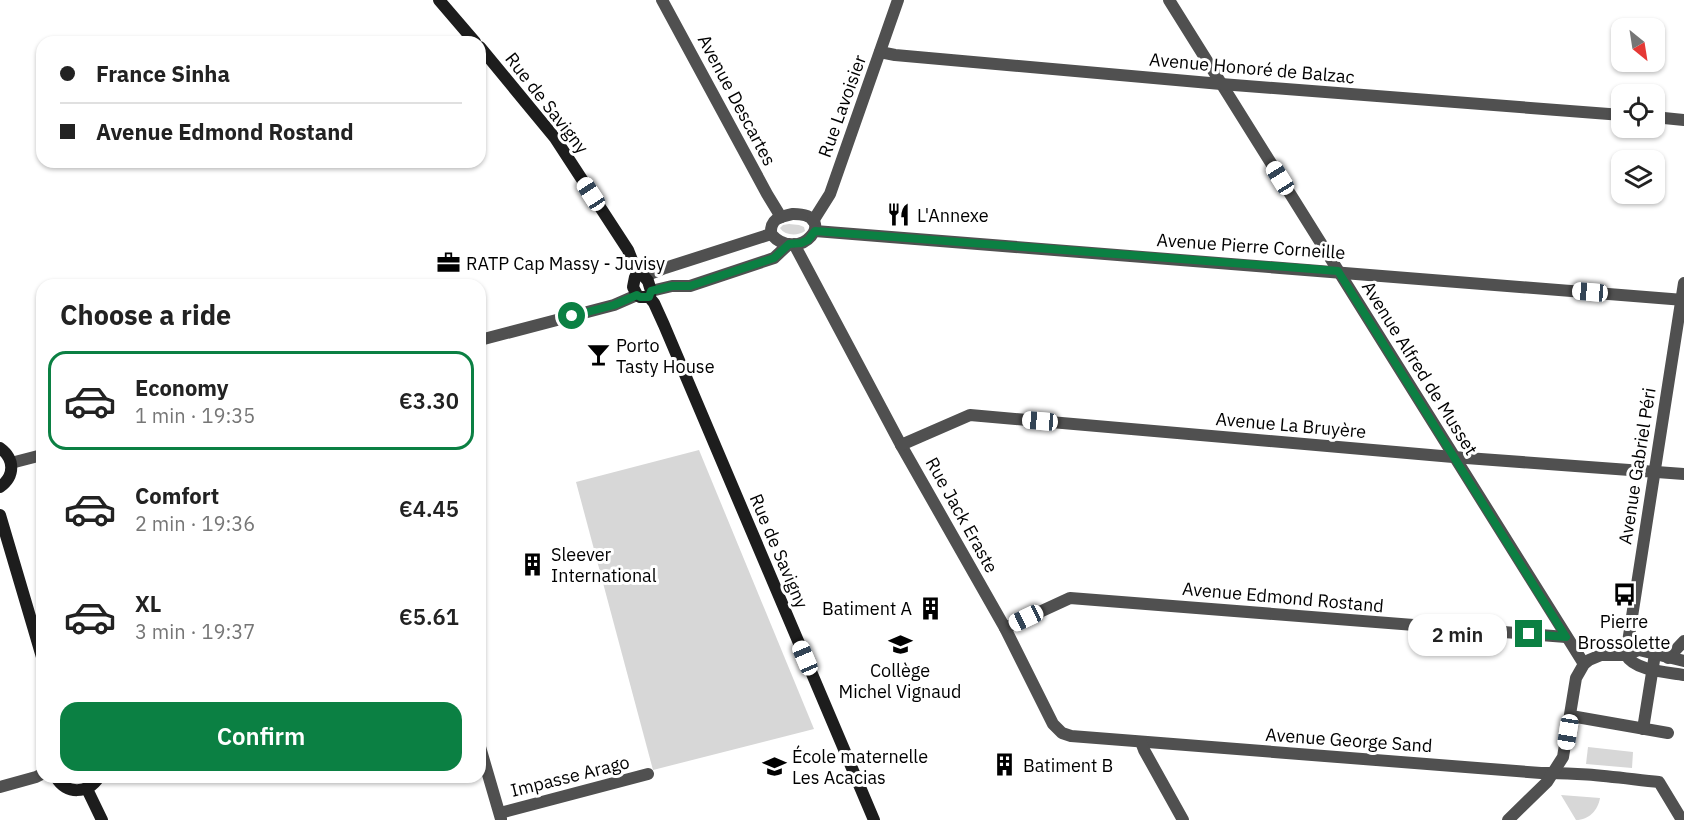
<!DOCTYPE html>
<html lang="en">
<head>
<meta charset="utf-8">
<style>
  :root { --surface:#fff; --page:#f6f6f6; --text:#222; --muted:#767676; --line:#e0e0e0; --accent:#0b8043 }
  body { margin:0; font-family:"IBM Plex Sans",sans-serif; background:var(--page); color:var(--text); height:100vh; display:flex; flex-direction:column; font-size:22px; white-space:nowrap }
  * { box-sizing:border-box; margin:0 }
  p { font-size:20px; color:var(--muted) }
  .icon { flex:none; width:33px; height:33px; fill:none; stroke:currentColor; stroke-width:2; stroke-linecap:round; stroke-linejoin:round }
  .map { position:relative; flex:1; overflow:hidden }
  .side { position:absolute; left:36px; top:279px; width:450px; height:504px; display:flex; flex-direction:column; background:var(--surface); border-radius:18px; box-shadow:0 2px 4px #0004 }
  .side>* { flex:none }
  .guide { position:absolute; left:36px; top:36px; width:450px; height:132px; border-radius:18px; box-shadow:0 2px 4px #0004; display:grid; align-content:center; height:132px; padding:0 24px; background:var(--surface) }
  .needle { width:39px; rotate:150deg }
  .controls { position:absolute; left:1611px; top:18px; display:grid; gap:12px }
  .controls a { display:grid; place-items:center; width:54px; height:54px; border-radius:12px; background:var(--surface); box-shadow:0 2px 4px #0004; font-size:30px }
  .end { position:absolute; width:27px; height:27px; margin:-14px; border:8px solid #0b8043; background:#fff; box-shadow:0 0 0 3px #fff }
  .from { border-radius:50% }
  .bubble { position:absolute; height:42px; border-radius:18px; background:var(--surface); box-shadow:0 2px 4px #0004; font-size:20px; font-weight:600; line-height:42px; text-align:center }
  .car { position:absolute; width:18px; height:36px; margin:-18px -9px; border-radius:8px; box-shadow:0 0 4px 2px #0007; background:linear-gradient(#fff 24%,#345 0 40%,#fff 0 76%,#345 0 86%,#fff 0) }
  .guide b { display:flex; align-items:center; gap:21px; height:57px; font-size:22px }
  .guide b+b { border-top:2px solid var(--line) }
  .guide i { width:15px; height:15px; background:var(--text) }
  ul { padding:0; list-style:none }
  li { display:flex; align-items:center; gap:18px; height:99px; margin:0 12px 9px; padding:0 12px; border:3px solid transparent; border-radius:18px }
  li div { flex:1 }
  li b { display:block; font-size:22px }
  li em { font-style:normal; font-weight:600 }
  li.on { border-color:var(--accent) }
  li>.icon { width:54px; height:54px; stroke-width:1.5 }
  h2 { padding:0 24px; font-size:27px; line-height:72px }
  .button { display:flex; gap:12px; margin-top:auto; padding:12px 24px }
  .button a { flex:1; height:69px; border-radius:18px; background:var(--accent); color:#fff; font-size:24px; font-weight:600; line-height:69px; text-align:center }
  .map>svg:first-child { display:block }
  .green { fill:#d7d7d7 }
  .lines { fill:none; stroke-linecap:round; stroke-linejoin:round }
  .street { stroke:#505050; stroke-width:12 }
  .secondary { stroke:#1d1d1d; stroke-width:12 }
  .route { stroke:#0b8043; stroke-width:8 }
  .labels { text-anchor:middle; dominant-baseline:central; stroke-width:6; stroke-linejoin:round; paint-order:stroke }
  .street-label { font-size:18px; fill:#000; stroke:#fff }
  .poi-label { font-size:18px; fill:#000; stroke:#fff; text-anchor:start }
</style>
</head>
<body>
<div class="map">
<svg width="1684" height="820" viewBox="0 0 1684 820">
  <rect width="100%" height="100%" fill="#fff"/>
  <!-- green -->
  <g class="green">
    <path d="M789,224L799,225L804,227L805,231C798,236 785,236 780,228L783,225Z"/>
    <path d="M699,450L814,729L653,770L576,482Z"/>
    <path d="M1588,747L1633,752L1632,768L1586,764Z"/>
    <path d="M1561,795L1600,798C1598,810 1589,820 1576,820Z"/>
  </g>
  <g class="lines">
    <!-- street -->
    <g class="street">
      <path d="M662,0L767,194L781,217"/>
      <path d="M1169,0L1584,664"/>
      <path d="M880,52L895,55L1221,84L1622,115"/>
      <path d="M1654,117L1684,120"/>
      <path d="M792,214C842,213 800,267 771,234C770,219 779,217 792,214Z"/>
      <path d="M813,221L830,194L898,0"/>
      <path d="M815,231L1684,300"/>
      <path d="M794,244L901,445L1005,628L1053,724L1062,733L1071,736L1541,773C1580,772 1620,778 1659,782L1682,820"/>
      <path d="M645,276L665,268L771,234"/>
      <path d="M651,291L672,286H690L774,258L789,244"/>
      <path d="M480,340L614,305L637,295"/>
      <path d="M901,445L970,415L1453,457L1684,474"/>
      <path d="M11,463L42,455"/>
      <path d="M1005,628L1070,598L1566,637"/>
      <path d="M1626,655L1684,283"/>
      <path d="M1626,655C1635,671 1667,672 1684,675"/>
      <path d="M1668,658L1684,641"/>
      <path d="M1571,716L1668,733"/>
      <path d="M1643,729L1655,654"/>
      <path d="M1141,742L1144,750L1183,820"/>
      <path d="M480,747L501,819"/>
      <path d="M0,787L36,777L42,774"/>
      <path d="M500,813L648,774"/>
      <path d="M1508,820L1547,782L1563,757L1576,678L1584,664L1589,660L1601,655H1626L1639,650L1684,661"/>
    </g>
    <!-- secondary -->
    <g class="secondary">
      <path d="M439,0L475,42"/>
      <path d="M480,47L555,138L628,250L638,275"/>
      <path d="M642,274L648,281L651,291L649,297H640L637,295L633,287L635,277Z"/>
      <path d="M649,297L654,303L664,325L874,820"/>
      <path d="M0,448C15,459 15,476 0,487"/>
      <path d="M0,515L42,657"/>
      <path d="M56,777C66,795 88,794 99,777"/>
      <path d="M87,789L102,820"/>
    </g>
  </g>
  <g class="lines">
    <!-- route -->
    <path class="route" d="M572,316L614,305L637,295L640,297H649L651,291L672,286H690L774,258L789,244L801,243L808,240L815,231L1338,271L1566,637L1529,634"/>
  </g>
  <!-- icons -->
  <defs>
    <symbol id="restaurant-bare" viewBox="-9 -9 18 18"><path d="M-5-6h1v4h1v-4h1v4h1v-4h1v5L-1.5 .5V6h-2V.5L-5-1ZM5-6V6H3V1.5H1.5Q1.5-4 5-6Z" fill="#000" stroke="#fff" stroke-width="2.5" paint-order="stroke"/></symbol>
    <symbol id="office-bare" viewBox="-9 -9 18 18"><path d="M-6-3h4V-5.5h4V-3h4V5H-6ZM-1-4.5V-3h2v-1.5ZM-6 0V1H6V0Z" fill="#000" stroke="#fff" stroke-width="2.5" paint-order="stroke"/></symbol>
    <symbol id="bar-bare" viewBox="-9 -9 18 18"><path d="M-6-5H6L.8 .8V4.5H3.5V6h-7V4.5H-.8V.8Z" fill="#000" stroke="#fff" stroke-width="2.5" paint-order="stroke"/></symbol>
    <symbol id="building-bare" viewBox="-9 -9 18 18"><path d="M-4-6H4V6H1V3H-1V6H-4ZM-2.5-4.3h1.7v1.8h-1.7ZM.8-4.3h1.7v1.8H.8ZM-2.5-1h1.7V.8h-1.7ZM.8-1h1.7V.8H.8Z" fill="#000" stroke="#fff" stroke-width="2.5" paint-order="stroke"/></symbol>
    <symbol id="bus-bare" viewBox="-9 -9 18 18"><path d="M-5-6H5V4H4V6H2V4H-2V6H-4V4H-5ZM-3.5-4V0h7V-4ZM-3.5 1.2v1.5H-2V1.2ZM2 1.2v1.5H3.5V1.2Z" fill="#000" stroke="#fff" stroke-width="2.5" paint-order="stroke"/></symbol>
    <symbol id="school-bare" viewBox="-9 -9 18 18"><path d="M0-5L7-2L0 1L-7-2ZM-4 1L0 2.5L4 1V4Q0 6-4 4Z" fill="#000" stroke="#fff" stroke-width="2.5" paint-order="stroke"/></symbol>
  </defs>
  <g fill-rule="evenodd">
    <use href="#restaurant-bare" x="882" y="198" width="33" height="33"/>
    <use href="#office-bare" x="432" y="246" width="33" height="33"/>
    <use href="#bar-bare" x="582" y="338" width="33" height="33"/>
    <use href="#building-bare" x="516" y="548" width="33" height="33"/>
    <use href="#bus-bare" x="1608" y="578" width="33" height="33"/>
    <use href="#building-bare" x="914" y="592" width="33" height="33"/>
    <use href="#school-bare" x="884" y="628" width="33" height="33"/>
    <use href="#building-bare" x="988" y="748" width="33" height="33"/>
    <use href="#school-bare" x="758" y="750" width="33" height="33"/>
  </g>
  <g class="labels">
    <!-- street labels -->
    <g class="street-label">
      <text transform="translate(1252 68) rotate(5)">Avenue Honoré de Balzac</text>
      <text transform="translate(737 100) rotate(62)">Avenue Descartes</text>
      <text transform="translate(547 103) rotate(52)">Rue de Savigny</text>
      <text transform="translate(842 106) rotate(-70)">Rue Lavoisier</text>
      <text transform="translate(1251 246) rotate(4)">Avenue Pierre Corneille</text>
      <text transform="translate(1420 368) rotate(58)">Avenue Alfred de Musset</text>
      <text transform="translate(1291 425) rotate(5)">Avenue La Bruyère</text>
      <text transform="translate(1637 466) rotate(-81)">Avenue Gabriel Péri</text>
      <text transform="translate(962 515) rotate(61)">Rue Jack Eraste</text>
      <text transform="translate(779 551) rotate(67)">Rue de Savigny</text>
      <text transform="translate(1283 597) rotate(5)">Avenue Edmond Rostand</text>
      <text transform="translate(1349 740) rotate(4)">Avenue George Sand</text>
      <text transform="translate(570 776) rotate(-14)">Impasse Arago</text>
    </g>
    <!-- poi labels -->
    <g class="poi-label">
      <text x="917" y="215">L'Annexe</text>
      <text x="466" y="263">RATP Cap Massy - Juvisy</text>
      <text x="616" y="345">Porto<tspan x="616" dy="21">Tasty House</tspan></text>
      <text x="551" y="554">Sleever<tspan x="551" dy="21">International</tspan></text>
      <text x="912" y="608" text-anchor="end">Batiment A</text>
      <text x="1624" y="621" text-anchor="middle">Pierre<tspan x="1624" dy="21">Brossolette</tspan></text>
      <text x="900" y="670" text-anchor="middle">Collège<tspan x="900" dy="21">Michel Vignaud</tspan></text>
      <text x="792" y="756">École maternelle<tspan x="792" dy="21">Les Acacias</tspan></text>
      <text x="1023" y="765">Batiment B</text>
    </g>
  </g>
</svg>
<div class="controls">
<a><svg class="needle" viewBox="-14 -14 28 28"><path d="M0-13l5 13h-10z" fill="#e53935"/><path d="M0 13l5-13h-10z" fill="#767676"/></svg></a>
<a><svg class="icon" aria-label="locate" viewBox="0 0 24 24"><circle cx="12" cy="12" r="6"/><path d="M12 2v4M12 18v4M2 12h4M18 12h4"/></svg></a>
<a><svg class="icon" aria-label="layers" viewBox="0 0 24 24"><path d="M12 4l9 5-9 5-9-5zM3 14l9 5 9-5"/></svg></a>
</div>
<i class="end from" style="left:572px;top:316px"></i>
<i class="end" style="left:1529px;top:634px"></i>
<div class="bubble" style="left:1408px;top:614px;width:99px">2 min</div>
<i class="car" style="left:1280px;top:178px;rotate:328deg"></i>
<i class="car" style="left:591px;top:194px;rotate:327deg"></i>
<i class="car" style="left:1590px;top:292px;rotate:275deg"></i>
<i class="car" style="left:1040px;top:421px;rotate:275deg"></i>
<i class="car" style="left:1026px;top:618px;rotate:245deg"></i>
<i class="car" style="left:805px;top:658px;rotate:337deg"></i>
<i class="car" style="left:1568px;top:732px;rotate:189deg"></i>
<div class="guide">
<b><i class="from"></i>France Sinha</b>
<b><i></i>Avenue Edmond Rostand</b>
</div>
<section class="side">
<h2>Choose a ride</h2>
<ul>
<li class="on"><svg class="icon" aria-label="car" viewBox="0 0 24 24"><path d="M5 17H2v-5l4-1 3-4h7l3 4 3 1v5h-3M9 17h6M6 11h13"/><circle cx="7" cy="17" r="2"/><circle cx="17" cy="17" r="2"/></svg><div><b>Economy</b><p>1 min · 19:35</p></div><em>€3.30</em></li>
<li><svg class="icon" aria-label="car" viewBox="0 0 24 24"><path d="M5 17H2v-5l4-1 3-4h7l3 4 3 1v5h-3M9 17h6M6 11h13"/><circle cx="7" cy="17" r="2"/><circle cx="17" cy="17" r="2"/></svg><div><b>Comfort</b><p>2 min · 19:36</p></div><em>€4.45</em></li>
<li><svg class="icon" aria-label="car" viewBox="0 0 24 24"><path d="M5 17H2v-5l4-1 3-4h7l3 4 3 1v5h-3M9 17h6M6 11h13"/><circle cx="7" cy="17" r="2"/><circle cx="17" cy="17" r="2"/></svg><div><b>XL</b><p>3 min · 19:37</p></div><em>€5.61</em></li>
</ul>
<div class="button"><a>Confirm</a></div>
</section>
</div>
</body>
</html>
